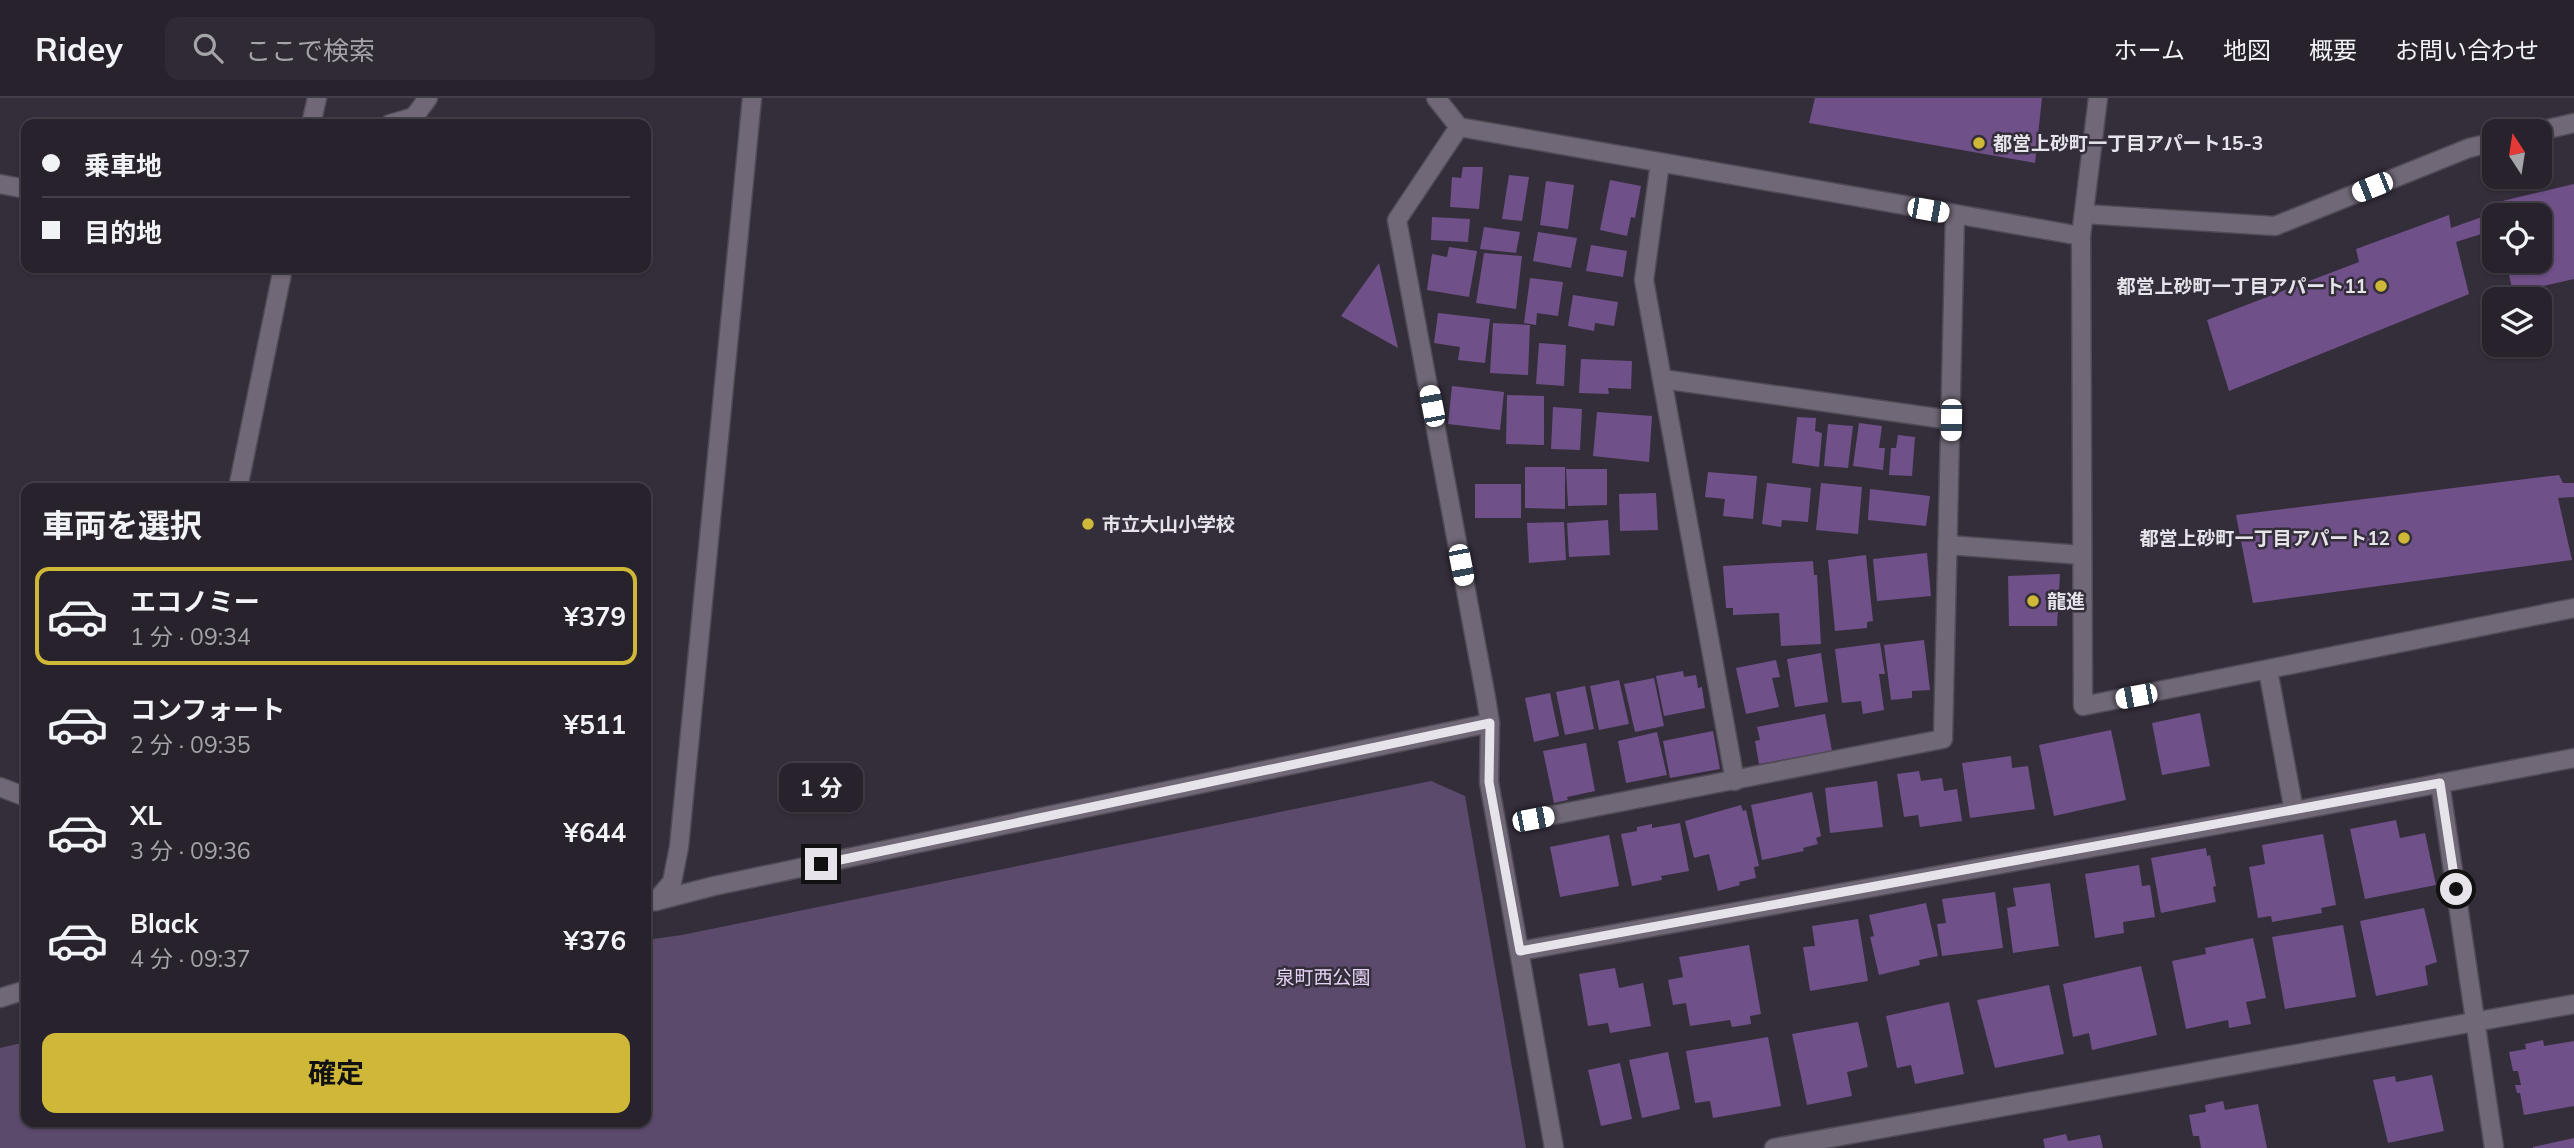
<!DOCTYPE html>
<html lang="ja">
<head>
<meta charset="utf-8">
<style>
  :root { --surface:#27222c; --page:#2f2a34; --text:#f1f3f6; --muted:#a4a4a9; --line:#433f48; --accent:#cfb837 }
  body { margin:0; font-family:Mulish,"Noto Sans JP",sans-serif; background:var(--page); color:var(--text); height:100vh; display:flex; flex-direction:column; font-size:26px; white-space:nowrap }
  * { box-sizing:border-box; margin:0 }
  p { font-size:23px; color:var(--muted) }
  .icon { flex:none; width:38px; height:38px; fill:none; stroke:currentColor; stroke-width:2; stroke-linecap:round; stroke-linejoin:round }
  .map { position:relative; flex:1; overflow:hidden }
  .panel { position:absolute; left:21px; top:385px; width:630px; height:644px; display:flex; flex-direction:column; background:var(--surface); border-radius:14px; box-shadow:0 2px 5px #0004,0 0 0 2px var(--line) }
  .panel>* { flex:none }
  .hud { position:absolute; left:21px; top:21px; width:630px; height:154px; border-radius:14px; box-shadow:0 2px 5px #0004,0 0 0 2px var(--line); display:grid; align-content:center; height:154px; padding:0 21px; background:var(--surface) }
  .needle { width:46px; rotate:348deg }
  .fabs { position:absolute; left:2482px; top:21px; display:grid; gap:14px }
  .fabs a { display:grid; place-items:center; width:70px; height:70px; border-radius:14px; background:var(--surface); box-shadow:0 2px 5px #0004,0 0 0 2px var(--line); font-size:35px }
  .end { position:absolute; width:32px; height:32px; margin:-16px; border:9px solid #e7e3eb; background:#111; box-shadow:0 0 0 4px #111 }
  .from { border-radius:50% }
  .bubble { position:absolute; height:49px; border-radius:14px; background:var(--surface); box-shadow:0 2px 5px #0004,0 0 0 2px var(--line); font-size:23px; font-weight:700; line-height:49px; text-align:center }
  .car { position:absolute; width:21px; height:42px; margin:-21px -10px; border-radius:9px; box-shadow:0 0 5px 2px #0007; background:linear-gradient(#fff 24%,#345 0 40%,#fff 0 76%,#345 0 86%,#fff 0) }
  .hud b { display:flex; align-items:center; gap:24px; height:66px; font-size:26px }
  .hud b+b { border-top:2px solid var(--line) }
  .hud i { width:18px; height:18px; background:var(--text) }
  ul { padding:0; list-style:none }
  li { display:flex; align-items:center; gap:21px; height:98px; margin:0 14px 10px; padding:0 7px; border:4px solid transparent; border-radius:14px }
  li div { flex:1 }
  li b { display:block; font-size:26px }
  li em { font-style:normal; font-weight:700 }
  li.selected { border-color:var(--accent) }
  li>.icon { width:63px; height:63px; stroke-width:1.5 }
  h2 { padding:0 21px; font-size:32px; line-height:84px }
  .action { display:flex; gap:14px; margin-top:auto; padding:14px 21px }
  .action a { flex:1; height:80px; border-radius:14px; background:var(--accent); color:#111; font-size:28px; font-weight:700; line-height:80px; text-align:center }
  header { display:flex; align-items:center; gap:42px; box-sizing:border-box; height:98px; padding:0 35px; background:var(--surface); border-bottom:2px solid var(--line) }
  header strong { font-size:33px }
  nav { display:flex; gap:38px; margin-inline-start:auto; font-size:24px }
  .search { width:490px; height:63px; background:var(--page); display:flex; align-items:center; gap:18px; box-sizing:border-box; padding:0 24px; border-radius:14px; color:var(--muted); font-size:26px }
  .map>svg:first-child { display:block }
  .green { fill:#5c4a6c }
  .building { fill:#6f5088 }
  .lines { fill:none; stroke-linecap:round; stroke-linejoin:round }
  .lane-casing { stroke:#514b56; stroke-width:21 }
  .street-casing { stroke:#514b56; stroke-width:21 }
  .secondary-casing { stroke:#514b56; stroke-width:21 }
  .lane { stroke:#706876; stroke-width:18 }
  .street { stroke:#706876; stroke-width:18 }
  .secondary { stroke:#706876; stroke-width:18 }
  .route { stroke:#e7e3eb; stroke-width:9 }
  .poi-dot { fill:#cfb837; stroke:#342e3a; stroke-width:2.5 }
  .labels { text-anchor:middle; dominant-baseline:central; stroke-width:5; stroke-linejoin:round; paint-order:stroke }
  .poi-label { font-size:19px; font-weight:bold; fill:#e7e3eb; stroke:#342e3a; text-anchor:start }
  .park-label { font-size:19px; fill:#e5d3f5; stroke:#342e3a }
</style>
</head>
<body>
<header>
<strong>Ridey</strong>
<div class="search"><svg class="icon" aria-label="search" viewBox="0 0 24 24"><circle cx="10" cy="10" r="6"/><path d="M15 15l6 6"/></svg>ここで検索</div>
<nav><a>ホーム</a><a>地図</a><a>概要</a><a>お問い合わせ</a></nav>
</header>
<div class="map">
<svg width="2574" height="1050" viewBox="0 0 2574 1050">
  <rect width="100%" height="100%" fill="#342e3a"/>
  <!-- green -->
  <path class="green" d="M1431,683L1465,698L1526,1050H0V950L26,944V1024H646V842L682,837Z"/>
  <!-- building -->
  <g class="building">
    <path d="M1815,0H2042L2035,65L1809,25Z"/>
    <path d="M1463,69H1483L1479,111L1450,109L1452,79L1461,80Z"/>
    <path d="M1509,77L1529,79L1522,123L1502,121Z"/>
    <path d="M1610,82L1641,88L1635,120L1631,119L1627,138L1600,132Z"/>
    <path d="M1546,83L1574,87L1568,131L1540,127Z"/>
    <path d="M2574,86V181L2513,195L2506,163H2539V117H2494V132L2456,144L2469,196L2229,293L2207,222L2359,164L2356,151L2449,117L2451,130L2496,114L2494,105Z"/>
    <path d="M1432,119L1470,121L1468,144L1431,142Z"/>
    <path d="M1484,129L1520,134L1516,155L1480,151Z"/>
    <path d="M1538,134L1577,140L1571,170L1533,163Z"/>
    <path d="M1591,147L1627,153L1623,179L1586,173Z"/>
    <path d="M1449,149L1477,153L1469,199L1427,192L1432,156L1447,159Z"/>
    <path d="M1484,155L1522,158L1516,211L1476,205Z"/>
    <path d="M1379,165L1398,250L1341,218Z"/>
    <path d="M1530,180L1563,184L1558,218L1537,215L1536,227L1524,225Z"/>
    <path d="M1573,197L1618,204L1614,228L1595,225L1594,233L1568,228Z"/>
    <path d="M1438,215L1490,221L1485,265L1458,262L1460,249L1434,245Z"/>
    <path d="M1493,225L1530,227L1528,277L1490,275Z"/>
    <path d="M1539,245L1566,247L1564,288L1536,286Z"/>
    <path d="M1581,261L1632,263L1631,291L1608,290L1609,296L1579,295Z"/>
    <path d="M1452,288L1504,294L1500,332L1448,326Z"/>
    <path d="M1507,297L1544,298V347L1506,346Z"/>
    <path d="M1553,309L1582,311L1580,352L1551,351Z"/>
    <path d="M1597,314L1652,318L1649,364L1593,358Z"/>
    <path d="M1797,319L1816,320L1815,333L1822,335L1819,369L1792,365Z"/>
    <path d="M1859,325L1882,328L1879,350H1885L1883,372L1853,368Z"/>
    <path d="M1828,326L1853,328L1848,370L1824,368Z"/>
    <path d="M1898,337L1915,339L1912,378L1889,377L1891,350H1896Z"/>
    <path d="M1525,369H1565V411L1525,410Z"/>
    <path d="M1566,371H1607V407L1568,408Z"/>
    <path d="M1708,374L1757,378L1753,421L1723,418L1725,401L1705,399Z"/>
    <path d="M2559,377L2563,385H2574V399L2558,400L2572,462L2253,505L2236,417Z"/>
    <path d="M1767,385L1811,390L1808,424L1782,422L1781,429L1762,426Z"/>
    <path d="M1821,385L1862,389L1858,436L1816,432Z"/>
    <rect x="1475" y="386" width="46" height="34"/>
    <path d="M1870,391L1930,398L1926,428L1868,422Z"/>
    <path d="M1656,395L1658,432L1620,433L1619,396Z"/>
    <path d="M1608,422L1610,457L1569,459L1567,425Z"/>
    <path d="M1564,424L1566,462L1529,465L1527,425Z"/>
    <path d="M1927,455L1931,498L1877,503L1873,461Z"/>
    <path d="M1866,457L1873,523L1867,524V530L1835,533L1828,462Z"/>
    <path d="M1813,463L1814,477H1817L1821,546L1781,548L1779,515L1733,517V510H1726L1723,468Z"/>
    <path d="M2060,476L2057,528H2009L2008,478Z"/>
    <path d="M1924,542L1930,592L1912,593V600L1891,602L1884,547Z"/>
    <path d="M1880,545L1885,576H1879L1884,612L1863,616L1861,603L1842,605L1835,551Z"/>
    <path d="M1821,555L1828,604L1795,609L1787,561Z"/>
    <path d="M1776,562L1780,579L1772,580L1779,609L1746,616L1736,570Z"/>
    <path d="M1683,573L1684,579L1696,577L1698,590L1702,589L1705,610L1664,618L1656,578Z"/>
    <path d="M1654,580L1664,628L1635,634L1624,586Z"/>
    <path d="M1619,582L1629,626L1599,632L1590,588Z"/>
    <path d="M1585,588L1594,631L1565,637L1556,594Z"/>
    <path d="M1550,595L1559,638L1534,644L1525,600Z"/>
    <path d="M2200,615L2210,668L2162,677L2152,625Z"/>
    <path d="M1825,616L1832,653L1759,666L1755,643L1760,642L1757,629Z"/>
    <path d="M2111,632L2126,702L2054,718L2039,647Z"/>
    <path d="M1713,633L1720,671L1670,680L1663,643Z"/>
    <path d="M1657,634L1667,677L1626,685L1618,643Z"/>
    <path d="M1586,645L1595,693L1567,699L1568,702L1554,705L1543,653Z"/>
    <path d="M2011,658L2012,670L2028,668L2035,711L1970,720L1962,665Z"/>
    <path d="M1919,673L1921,683L1942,680L1944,693L1957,691L1962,723L1920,729L1918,717L1904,719L1897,676Z"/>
    <path d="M1877,683L1883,729L1830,735L1825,690Z"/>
    <path d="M1812,694L1821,738L1816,740L1818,746L1803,750L1804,753L1762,762L1751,707Z"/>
    <path d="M1741,707L1743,713L1746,712L1759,768L1754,769L1756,780L1739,784L1740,787L1718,793L1709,756L1694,760L1685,723Z"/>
    <path d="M2396,722L2400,740L2425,735L2436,787L2365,801L2350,731Z"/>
    <path d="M1680,725L1689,773L1661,778L1662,782L1632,788L1621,736L1637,733V729L1652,726V730Z"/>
    <path d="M2323,736L2336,807L2321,810L2322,815L2272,824L2271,818L2258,820L2249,769L2265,766L2262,747Z"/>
    <path d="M1609,737L1619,788L1560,799L1550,749Z"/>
    <path d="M2206,750L2207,758L2210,757L2216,788L2213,789L2216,804L2161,815L2151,760Z"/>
    <path d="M2139,767L2142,788L2150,787L2155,819L2123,824L2124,835L2095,840L2085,776Z"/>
    <path d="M2050,785L2059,848L2013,855L2007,810L2016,808L2013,790Z"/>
    <path d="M1995,794L2003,850L1942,858L1937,826L1946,825L1942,801Z"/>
    <path d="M1926,805L1938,858L1919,862L1920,867L1879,877L1870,839L1874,838L1869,817Z"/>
    <path d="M2424,810L2437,864L2425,868L2428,887L2376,898L2360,823Z"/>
    <path d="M1858,821L1868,883L1810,893L1803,849L1815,848L1812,828Z"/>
    <path d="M2343,827L2356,899L2285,911L2272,839Z"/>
    <path d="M2253,840L2266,900L2246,904L2251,926L2229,930L2228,922L2186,931L2172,863L2206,856L2205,850Z"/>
    <path d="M1749,847L1761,916L1750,918L1751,926L1732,929L1730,922L1690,928L1686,905L1673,907L1668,882L1683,879L1679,859Z"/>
    <path d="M2141,868L2157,937L2092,952L2089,935L2073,939L2063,886Z"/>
    <path d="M1615,870L1619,890L1643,885L1651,928L1610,935L1608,925L1588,928L1579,876Z"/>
    <path d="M2049,887L2064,956L1995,970L1977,902Z"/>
    <path d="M1949,904L1964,976L1915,986L1911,967L1897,970L1886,918Z"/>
    <path d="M1858,924L1868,969L1847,974L1852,998L1807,1007L1792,936Z"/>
    <path d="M1768,939L1781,1008L1713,1020L1710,1003L1695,1005L1686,953Z"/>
    <path d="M2543,942L2544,948L2574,943V1008L2524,1017L2520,995H2517L2515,987H2521L2518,973H2513L2509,954L2526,951L2525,946Z"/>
    <path d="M1668,954L1680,1011L1642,1020L1629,962Z"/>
    <path d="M1620,965L1632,1021L1601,1028L1588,972Z"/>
    <path d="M2432,977L2444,1033L2388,1045L2373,982L2395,978L2396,984Z"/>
    <path d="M2223,1003L2225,1012L2258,1006L2267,1050H2201L2199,1038H2193L2189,1017L2206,1014L2205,1007Z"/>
    <path d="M2066,1036L2068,1043L2100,1037L2103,1050H2045L2043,1041Z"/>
    <path d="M2574,1040V1050H2533V1049Z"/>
  </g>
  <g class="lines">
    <defs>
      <g id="lane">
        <path d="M390,26L414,19L428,0"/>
        <path d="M2539,33L2574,25"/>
        <path d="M0,86L26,91"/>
        <path d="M2084,116L2275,128L2469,50L2494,44"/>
        <path d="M656,803L714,788L1490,625"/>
      </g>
      <g id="street">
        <path d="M1436,0L1459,29L2081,138"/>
        <path d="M2098,0L2081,138L2083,608L2574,510"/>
        <path d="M1459,29L1397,122L1486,600L1490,625L1489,684L1554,1050"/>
        <path d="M1660,65L1644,182L1735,683"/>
        <path d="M1662,281L1951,322"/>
        <path d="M1948,447L2082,457"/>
        <path d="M2268,572L2294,713"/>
        <path d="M2440,685L2494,1050"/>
        <path d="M0,689L26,699"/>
        <path d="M1533,721L1943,641L1955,116"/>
        <path d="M646,804L656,803L672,784L679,749L752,0"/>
        <path d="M1520,853L2294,713L2574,660"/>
        <path d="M1774,1050L2574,906"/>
      </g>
      <g id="secondary">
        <path d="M311,26L317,0"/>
        <path d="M238,390L283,170"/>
        <path d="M0,900L26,892"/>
      </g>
    </defs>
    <!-- lane casing -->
    <use href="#lane" class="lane-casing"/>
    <!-- street casing -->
    <use href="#street" class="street-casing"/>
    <!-- secondary casing -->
    <use href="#secondary" class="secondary-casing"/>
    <!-- lane -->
    <use href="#lane" class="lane"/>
    <!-- street -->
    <use href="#street" class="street"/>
    <!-- secondary -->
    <use href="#secondary" class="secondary"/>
  </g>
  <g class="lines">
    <!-- route -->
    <path class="route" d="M821,766L1490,625L1489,684L1520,853L2440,685L2456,791"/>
  </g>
  <!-- markers -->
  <g class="poi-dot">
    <circle cx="1979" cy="45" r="7"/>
    <circle cx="2381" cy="188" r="7"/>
    <circle cx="1088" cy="426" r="7"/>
    <circle cx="2404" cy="440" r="7"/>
    <circle cx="2033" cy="503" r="7"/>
  </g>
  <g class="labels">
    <!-- poi labels -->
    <g class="poi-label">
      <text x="1993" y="45">都営上砂町一丁目アパート15-3</text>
      <text x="2367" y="188" text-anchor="end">都営上砂町一丁目アパート11</text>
      <text x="1102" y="426">市立大山小学校</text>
      <text x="2390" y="440" text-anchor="end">都営上砂町一丁目アパート12</text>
      <text x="2047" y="503">龍進</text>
    </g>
    <!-- park labels -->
    <g class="park-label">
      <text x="1323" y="879">泉町西公園</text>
    </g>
  </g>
</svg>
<div class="fabs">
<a><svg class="needle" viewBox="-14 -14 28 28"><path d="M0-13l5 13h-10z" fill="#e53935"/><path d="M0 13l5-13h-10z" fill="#a4a4a9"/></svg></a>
<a><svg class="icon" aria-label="locate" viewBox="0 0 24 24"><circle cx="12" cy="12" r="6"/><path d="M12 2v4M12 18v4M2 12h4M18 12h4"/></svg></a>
<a><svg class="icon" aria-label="layers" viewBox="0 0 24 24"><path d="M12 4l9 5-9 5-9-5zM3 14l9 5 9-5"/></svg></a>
</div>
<i class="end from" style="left:2456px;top:791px"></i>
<i class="end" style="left:821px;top:766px"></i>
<div class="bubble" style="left:779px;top:665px;width:84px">1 分</div>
<i class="car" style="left:2372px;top:89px;rotate:248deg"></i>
<i class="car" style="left:1928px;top:112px;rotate:100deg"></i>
<i class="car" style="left:1432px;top:308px;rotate:349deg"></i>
<i class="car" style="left:1951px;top:322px;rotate:181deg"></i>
<i class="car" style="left:1461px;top:467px;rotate:169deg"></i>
<i class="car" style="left:2136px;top:598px;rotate:259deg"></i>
<i class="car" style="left:1533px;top:721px;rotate:79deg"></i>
<div class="hud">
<b><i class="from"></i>乗車地</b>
<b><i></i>目的地</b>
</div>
<section class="panel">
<h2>車両を選択</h2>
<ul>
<li class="selected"><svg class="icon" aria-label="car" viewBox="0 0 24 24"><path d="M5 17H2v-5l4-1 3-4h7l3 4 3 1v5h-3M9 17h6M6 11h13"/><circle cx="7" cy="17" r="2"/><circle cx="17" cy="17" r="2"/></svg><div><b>エコノミー</b><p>1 分 · 09:34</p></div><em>¥379</em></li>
<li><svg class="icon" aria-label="car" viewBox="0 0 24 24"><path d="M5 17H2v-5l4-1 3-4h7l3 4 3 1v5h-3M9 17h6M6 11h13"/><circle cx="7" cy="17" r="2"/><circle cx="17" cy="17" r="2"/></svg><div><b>コンフォート</b><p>2 分 · 09:35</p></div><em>¥511</em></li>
<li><svg class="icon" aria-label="car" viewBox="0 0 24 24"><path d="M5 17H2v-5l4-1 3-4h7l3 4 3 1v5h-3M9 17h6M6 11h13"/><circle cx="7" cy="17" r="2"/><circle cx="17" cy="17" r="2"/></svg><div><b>XL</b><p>3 分 · 09:36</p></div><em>¥644</em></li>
<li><svg class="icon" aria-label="car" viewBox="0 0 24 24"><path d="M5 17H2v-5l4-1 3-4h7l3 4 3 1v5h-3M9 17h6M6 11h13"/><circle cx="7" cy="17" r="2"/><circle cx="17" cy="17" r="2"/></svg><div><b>Black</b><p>4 分 · 09:37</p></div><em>¥376</em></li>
</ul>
<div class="action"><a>確定</a></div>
</section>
</div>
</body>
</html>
